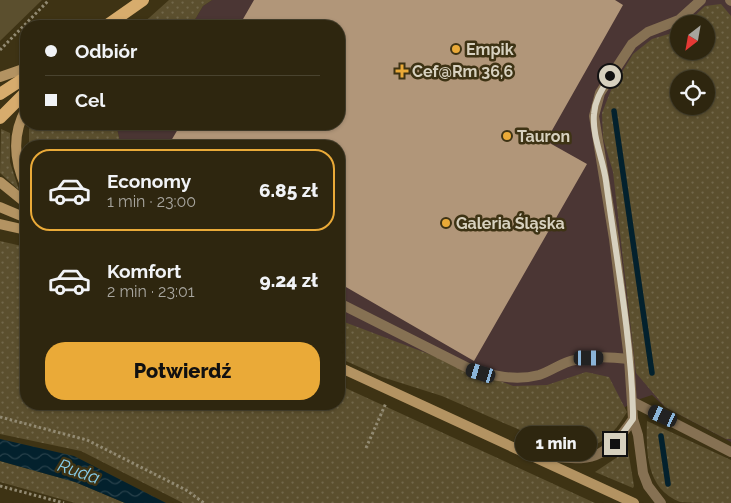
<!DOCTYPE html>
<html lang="pl">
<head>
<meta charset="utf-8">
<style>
  :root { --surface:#2e260f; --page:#3a321d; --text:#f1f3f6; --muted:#a7a59e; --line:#49432f; --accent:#eaaa38 }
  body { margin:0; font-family:Raleway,sans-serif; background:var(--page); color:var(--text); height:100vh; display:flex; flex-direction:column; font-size:19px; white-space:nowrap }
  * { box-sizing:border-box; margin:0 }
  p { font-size:16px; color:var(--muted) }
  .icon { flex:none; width:28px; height:28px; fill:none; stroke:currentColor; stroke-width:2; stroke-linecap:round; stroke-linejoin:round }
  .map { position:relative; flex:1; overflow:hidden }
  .details { position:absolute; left:20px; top:140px; width:325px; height:270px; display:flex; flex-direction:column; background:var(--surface); border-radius:20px; box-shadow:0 1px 4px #0004,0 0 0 1px var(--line) }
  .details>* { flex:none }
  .hud { position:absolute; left:20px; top:20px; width:325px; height:110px; border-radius:20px; box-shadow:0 1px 4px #0004,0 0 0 1px var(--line); display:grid; align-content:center; height:110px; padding:0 25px; background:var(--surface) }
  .needle { width:32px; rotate:211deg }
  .tools { position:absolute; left:670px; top:15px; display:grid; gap:10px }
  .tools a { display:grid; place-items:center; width:45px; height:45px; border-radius:50%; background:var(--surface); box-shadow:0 1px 4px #0004,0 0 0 1px var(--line); font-size:25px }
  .end { position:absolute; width:22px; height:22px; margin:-11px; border:6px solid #d7d1bf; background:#111; box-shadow:0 0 0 2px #111 }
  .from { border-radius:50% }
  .bubble { position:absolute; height:35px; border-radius:18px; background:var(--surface); box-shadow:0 1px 4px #0004,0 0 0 1px var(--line); font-size:16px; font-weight:800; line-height:35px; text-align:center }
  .car { position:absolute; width:15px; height:30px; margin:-15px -8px; border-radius:6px; box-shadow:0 0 4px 1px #0007; background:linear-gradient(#222 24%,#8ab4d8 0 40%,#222 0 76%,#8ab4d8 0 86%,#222 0) }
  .hud b { display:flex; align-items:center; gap:18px; height:48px; font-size:19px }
  .hud b+b { border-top:1px solid var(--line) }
  .hud i { width:12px; height:12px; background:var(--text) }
  ul { padding:9px 0 0; list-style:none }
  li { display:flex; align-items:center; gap:15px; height:82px; margin:0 10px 8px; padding:0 15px; border:2px solid transparent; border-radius:20px }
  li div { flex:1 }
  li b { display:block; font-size:19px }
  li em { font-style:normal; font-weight:800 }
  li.on { border-color:var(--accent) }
  li>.icon { width:45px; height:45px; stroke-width:1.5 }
  .button { display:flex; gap:10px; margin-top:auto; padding:10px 25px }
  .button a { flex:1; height:58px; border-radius:20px; background:var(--accent); color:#111; font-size:20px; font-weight:800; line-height:58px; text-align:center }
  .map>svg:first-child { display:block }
  .commercial { fill:#4b3634; fill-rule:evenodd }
  .grass { fill:url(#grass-dots); fill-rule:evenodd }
  .park { fill:#5b4f2e }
  .water { fill:url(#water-waves) }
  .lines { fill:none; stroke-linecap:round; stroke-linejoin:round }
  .stream { stroke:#03212d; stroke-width:5.5 }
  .building { fill:#b19679 }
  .path { stroke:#928a72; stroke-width:3; stroke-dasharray:2.5 2.5; stroke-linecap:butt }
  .service { stroke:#867153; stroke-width:10 }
  .secondary { stroke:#b39362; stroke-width:10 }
  .primary { stroke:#d7ac6d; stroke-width:12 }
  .route { stroke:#d7d1bf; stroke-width:6 }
  .poi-dot { fill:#eaaa38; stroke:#3e3314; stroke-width:2 }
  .labels { text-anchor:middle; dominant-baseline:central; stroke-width:5; stroke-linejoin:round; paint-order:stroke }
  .poi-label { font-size:16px; font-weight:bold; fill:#d7d1bf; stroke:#3e3314; text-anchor:start }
  .water-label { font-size:18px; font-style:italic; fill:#87cdeb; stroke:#3e3314 }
</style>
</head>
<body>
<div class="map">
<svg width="731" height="503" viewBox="0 0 731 503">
  <defs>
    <pattern id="grass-dots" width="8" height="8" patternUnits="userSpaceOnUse" patternTransform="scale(1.25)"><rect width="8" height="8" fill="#5b4f2e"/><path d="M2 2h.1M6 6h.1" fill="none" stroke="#72674a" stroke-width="1.8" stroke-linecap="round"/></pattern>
    <pattern id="water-waves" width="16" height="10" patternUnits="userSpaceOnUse" patternTransform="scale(1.25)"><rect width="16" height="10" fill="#03212d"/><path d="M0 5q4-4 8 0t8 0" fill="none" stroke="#27404a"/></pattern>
  </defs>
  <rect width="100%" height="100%" fill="#3e3314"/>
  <!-- commercial -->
  <path class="commercial" d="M212,0H731V442L665,407L652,395L634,401L580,438L339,321V146H117L120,142L116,124H339V26H191L203,6ZM679,24H706V51H679ZM679,79H706V106H679Z"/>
  <!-- grass -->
  <g class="grass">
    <path d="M169,0H212L203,6L191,26H140Z"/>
    <path d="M721,4L731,16V439H726L665,407L636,373L613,172L603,138L602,113L611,90L633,54L652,39L679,31V51H706V24H686L705,6ZM679,79H706V106H679Z"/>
    <path d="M32,124H116L120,142L117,146H29V129Z"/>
    <path d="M1,129L10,133V162L19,190L0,173Z"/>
    <path d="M0,241L26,247V404H339V385L595,503H183L81,451L0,434Z"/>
    <path d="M339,320L513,386L547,385L586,372L609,377L627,412C609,442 594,452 559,447L442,396L382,377L339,358Z"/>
    <path d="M647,421L731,460V503C719,503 690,503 680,502C646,489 646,452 647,421Z"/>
    <path d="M628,450L634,486L633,488L595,472Z"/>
    <path d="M0,461L75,482L125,503H75L0,482Z"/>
  </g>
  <!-- park -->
  <path class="park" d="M0,0H42L0,41Z"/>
  <!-- water -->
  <path class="water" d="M0,439L74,456L166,503H125L75,482L0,461Z"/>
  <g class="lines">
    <!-- stream -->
    <g class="stream">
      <path d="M614,111L652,373"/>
      <path d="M661,436L668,484"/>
    </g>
  </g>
  <!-- building -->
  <path class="building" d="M254,0H615L623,5L546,141L587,164L474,361L339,283V146H168L181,124H339V26H239Z"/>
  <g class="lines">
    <!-- path -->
    <g class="path">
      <path d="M0,50L49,0"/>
      <path d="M0,417L87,440L186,490L204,503"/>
      <path d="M366,448L386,403"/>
      <path d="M0,486L64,503"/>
    </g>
    <!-- service -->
    <g class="service">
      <path d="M730,0L731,1"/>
      <path d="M339,303L470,369C493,376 516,381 539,375C552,371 562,362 575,360C592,356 611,357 629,359"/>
      <path d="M633,402L731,452"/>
      <path d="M531,455C585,459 600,468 633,419"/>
      <path d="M661,503L648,486L643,473L638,435L633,419L629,359L614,239L594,116L600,93L632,44L648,32L679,20L701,0"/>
    </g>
    <!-- secondary -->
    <g class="secondary">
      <path d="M0,77L26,68"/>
      <path d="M26,109C12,134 14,161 26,187"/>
      <path d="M0,182L26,203"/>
      <path d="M0,207L26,218"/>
      <path d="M0,224L26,230"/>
      <path d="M339,367L634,503"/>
    </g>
    <!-- primary -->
    <g class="primary">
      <path d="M106,26L143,0"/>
      <path d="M0,94L26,77"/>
      <path d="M0,118L26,92"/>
    </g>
  </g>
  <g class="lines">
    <!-- route -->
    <path class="route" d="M610,76C603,88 595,99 594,114C592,136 603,159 606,181C616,257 631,335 633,412V419L615,444"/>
  </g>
  <!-- markers -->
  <g class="poi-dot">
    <circle cx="456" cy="49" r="5"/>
    <path d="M399.5 63.5h5v5h5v5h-5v5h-5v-5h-5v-5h5z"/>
    <circle cx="507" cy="136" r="5"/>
    <circle cx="446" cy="223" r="5"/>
  </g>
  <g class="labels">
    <!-- poi labels -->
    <g class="poi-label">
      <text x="466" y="49">Empik</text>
      <text x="412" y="71">Cef@Rm 36,6</text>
      <text x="517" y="136">Tauron</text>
      <text x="456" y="223">Galeria Śląska</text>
    </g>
    <!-- water labels -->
    <g class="water-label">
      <text transform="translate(79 471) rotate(19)">Ruda</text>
    </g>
  </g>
</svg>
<div class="tools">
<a><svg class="needle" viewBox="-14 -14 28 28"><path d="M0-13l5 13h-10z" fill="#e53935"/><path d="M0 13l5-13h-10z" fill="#a7a59e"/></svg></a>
<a><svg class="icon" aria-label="locate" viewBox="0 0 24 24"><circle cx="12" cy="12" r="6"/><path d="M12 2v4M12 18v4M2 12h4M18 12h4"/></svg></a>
</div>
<i class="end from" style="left:610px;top:76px"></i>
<i class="end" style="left:615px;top:444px"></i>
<div class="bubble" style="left:515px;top:426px;width:82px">1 min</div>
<i class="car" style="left:589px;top:358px;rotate:90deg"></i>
<i class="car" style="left:481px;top:373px;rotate:287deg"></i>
<i class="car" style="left:663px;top:416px;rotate:295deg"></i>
<div class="hud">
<b><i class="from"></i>Odbiór</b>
<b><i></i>Cel</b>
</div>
<section class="details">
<ul>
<li class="on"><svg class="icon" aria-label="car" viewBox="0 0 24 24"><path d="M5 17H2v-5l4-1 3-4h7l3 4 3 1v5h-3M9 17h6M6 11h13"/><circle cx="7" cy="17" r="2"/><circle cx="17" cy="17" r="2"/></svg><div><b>Economy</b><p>1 min · 23:00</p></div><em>6.85 zł</em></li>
<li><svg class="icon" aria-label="car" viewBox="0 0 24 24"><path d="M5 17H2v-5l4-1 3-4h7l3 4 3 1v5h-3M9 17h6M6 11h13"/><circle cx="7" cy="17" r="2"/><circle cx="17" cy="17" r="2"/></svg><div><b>Komfort</b><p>2 min · 23:01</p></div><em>9.24 zł</em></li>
</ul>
<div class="button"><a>Potwierdź</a></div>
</section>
</div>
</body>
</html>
